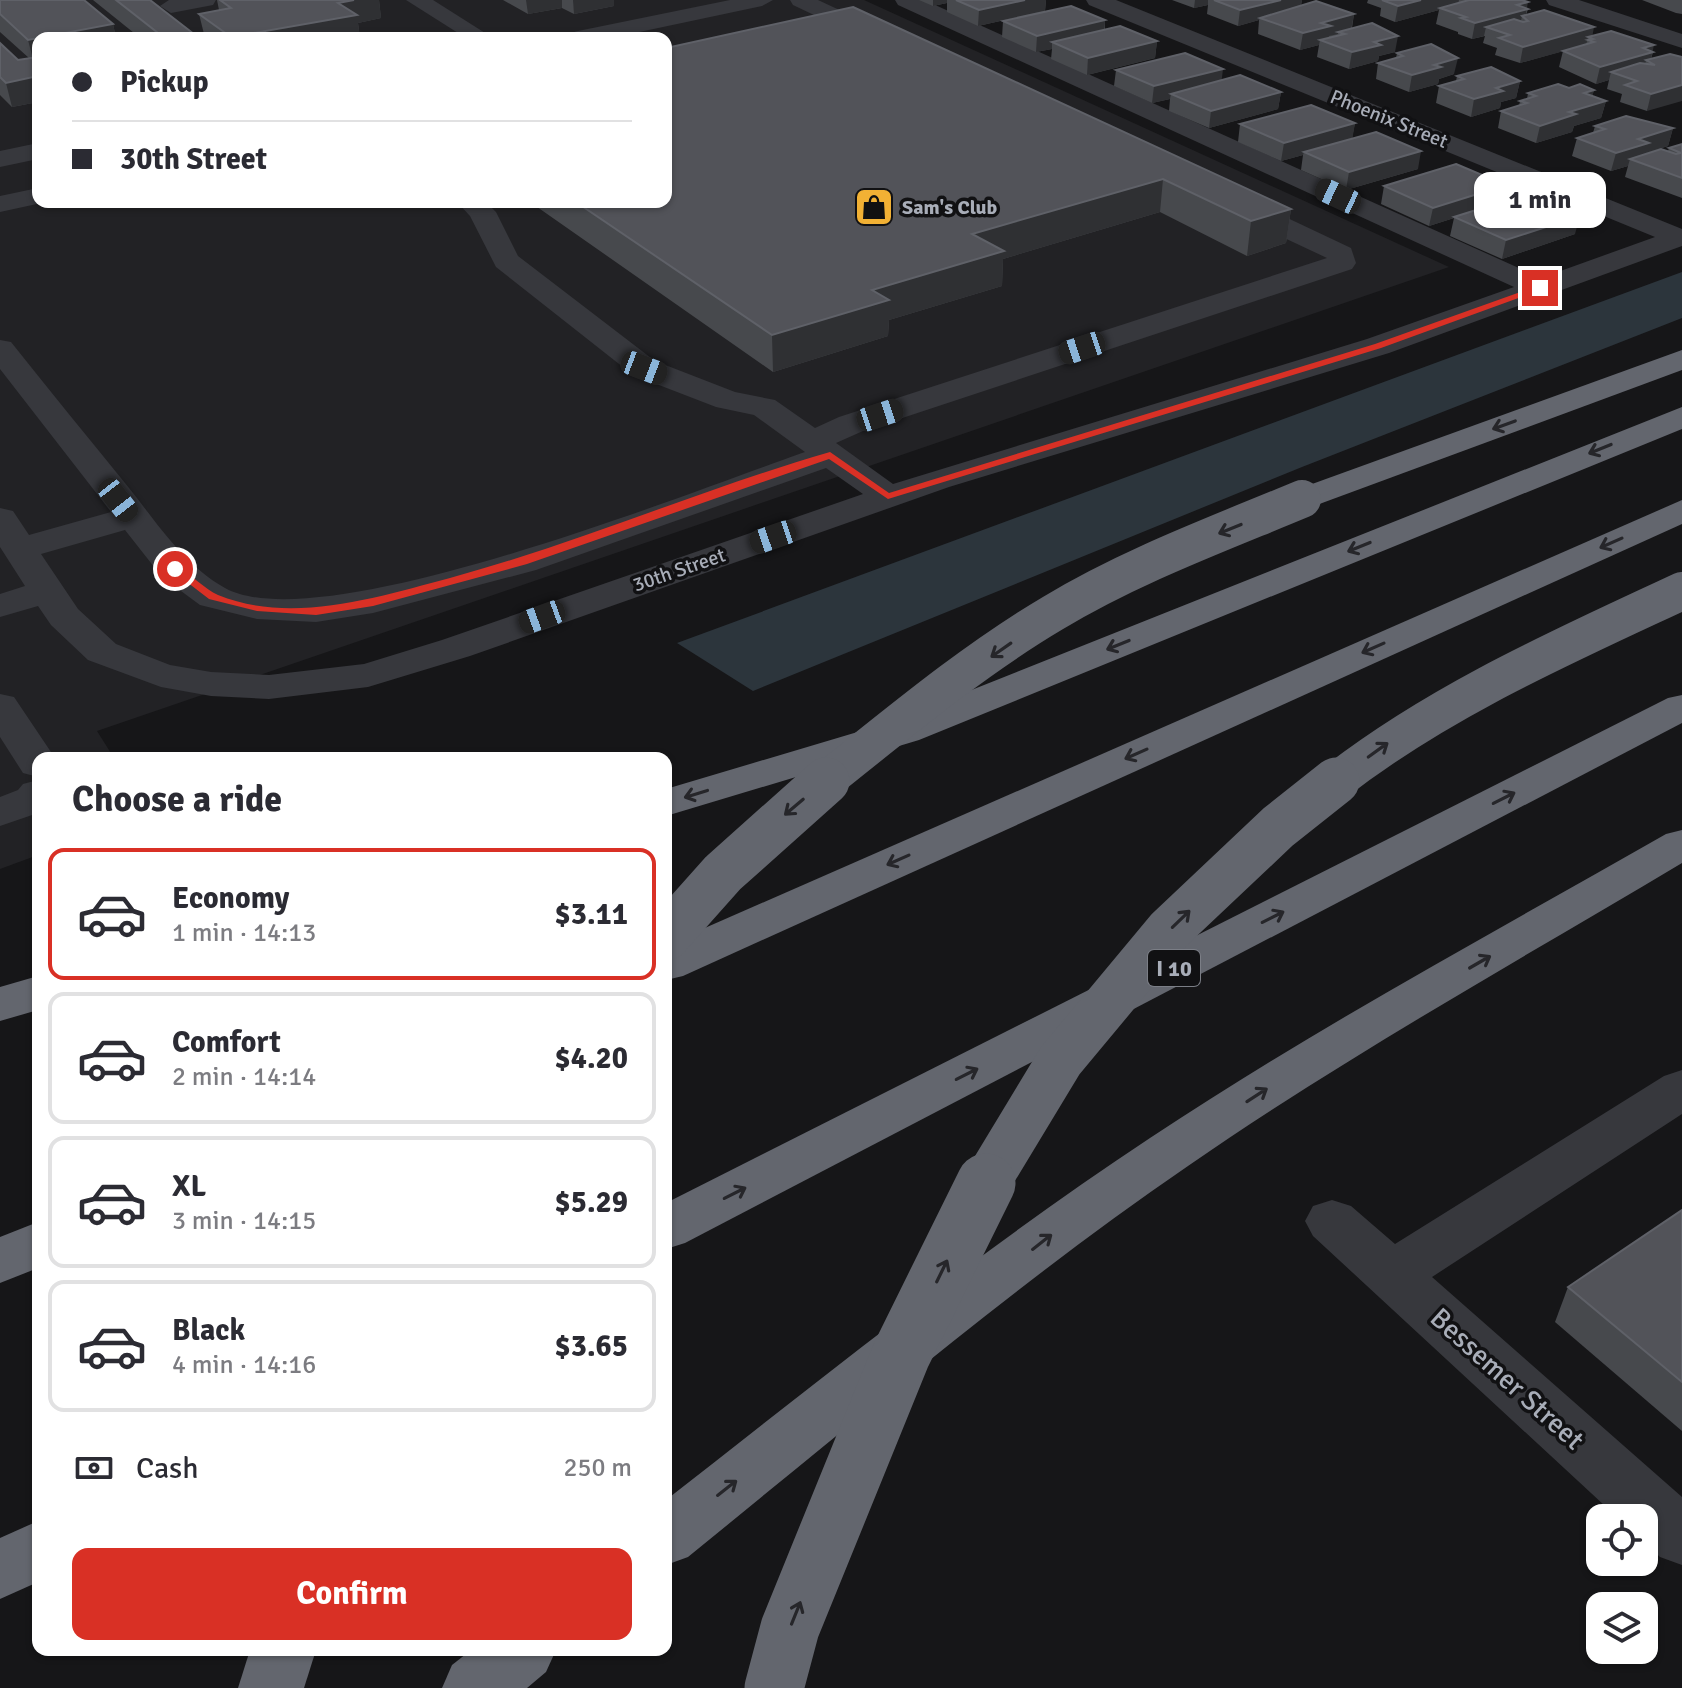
<!DOCTYPE html>
<html lang="en">
<head>
<meta charset="utf-8">
<style>
  :root { --surface:#fff; --page:#f2f2f3; --text:#2b2b33; --muted:#7c7c81; --line:#e1e1e2; --accent:#d93025 }
  body { margin:0; font-family:Signika,sans-serif; background:var(--page); color:var(--text); height:100vh; display:flex; flex-direction:column; font-size:30px; white-space:nowrap }
  * { box-sizing:border-box; margin:0 }
  p { font-size:26px; color:var(--muted) }
  .icon { flex:none; width:44px; height:44px; fill:none; stroke:currentColor; stroke-width:2; stroke-linecap:round; stroke-linejoin:round }
  .map { position:relative; flex:1; overflow:hidden }
  .sheet { position:absolute; left:32px; top:752px; width:640px; height:904px; display:flex; flex-direction:column; background:var(--surface); border-radius:16px; box-shadow:0 2px 6px #0004 }
  .sheet>* { flex:none }
  .banner { position:absolute; left:32px; top:32px; width:640px; height:176px; border-radius:16px; box-shadow:0 2px 6px #0004; display:grid; align-content:center; height:176px; padding:0 40px; background:var(--surface) }
  .tools { position:absolute; left:1586px; top:1504px; display:grid; gap:16px }
  .tools a { display:grid; place-items:center; width:72px; height:72px; border-radius:16px; background:var(--surface); box-shadow:0 2px 6px #0004; font-size:40px }
  .end { position:absolute; width:36px; height:36px; margin:-18px; border:10px solid #d93025; background:#fff; box-shadow:0 0 0 4px #fff }
  .from { border-radius:50% }
  .bubble { position:absolute; height:56px; border-radius:16px; background:var(--surface); box-shadow:0 2px 6px #0004; font-size:26px; font-weight:700; line-height:56px; text-align:center }
  .car { position:absolute; width:24px; height:48px; margin:-24px -12px; border-radius:10px; box-shadow:0 0 6px 2px #0007; background:linear-gradient(#222 24%,#8ab4d8 0 40%,#222 0 76%,#8ab4d8 0 86%,#222 0) }
  .banner b { display:flex; align-items:center; gap:28px; height:76px; font-size:30px }
  .banner b+b { border-top:2px solid var(--line) }
  .banner i { width:20px; height:20px; background:var(--text) }
  ul { padding:0; list-style:none }
  li { display:flex; align-items:center; gap:24px; height:132px; margin:0 16px 12px; padding:0 24px; border:4px solid var(--line); border-radius:16px }
  li div { flex:1 }
  li b { display:block; font-size:30px }
  li em { font-style:normal; font-weight:700 }
  li.active { border-color:var(--accent) }
  li>.icon { width:72px; height:72px; stroke-width:1.5 }
  h2 { padding:0 40px; font-size:36px; line-height:96px }
  .pay { display:flex; align-items:center; gap:20px; height:88px; padding:0 40px; font-size:30px }
  .pay p { margin-inline-start:auto }
  .action { display:flex; gap:16px; margin-top:auto; padding:16px 40px }
  .action a { flex:1; height:92px; border-radius:16px; background:var(--accent); color:#fff; font-size:32px; font-weight:700; line-height:92px; text-align:center }
  .map>svg:first-child { display:block }
  .built { fill:#222225; fill-rule:evenodd }
  .water { fill:#2c353c }
  .lines { fill:none; stroke-linecap:round; stroke-linejoin:round }
  .minor { fill:#37383d; fill-rule:evenodd }
  .highway { fill:#63666e; fill-rule:evenodd }
  .highway-bridge-far2 { stroke:#63666e; stroke-width:38 }
  .highway-bridge-far1 { stroke:#63666e; stroke-width:47 }
  .highway-bridge { stroke:#63666e; stroke-width:59 }
  .wall { fill:#47494d }
  .shaded-wall { fill:#2f3033 }
  .building { fill:#525359; stroke:#5f6168; stroke-width:2 }
  .oneway { stroke:#26262a }
  .route { fill:#d93025 }
  .labels { text-anchor:middle; dominant-baseline:central; stroke-width:7; stroke-linejoin:round; paint-order:stroke }
  .far-street-label { font-size:20px; fill:#a8adb8; stroke:#111113 }
  .far-poi-label { font-size:20px; font-weight:bold; fill:#a8adb8; stroke:#111113; text-anchor:start }
  .shield { fill:#111113; stroke:#7b7e86; stroke-width:2 }
  .shield-label { font-size:22px; font-weight:bold; fill:#a8adb8 }
  .near-street-label { font-size:28px; fill:#a8adb8; stroke:#111113 }
</style>
</head>
<body>
<div class="map">
<svg width="1682" height="1688" viewBox="0 0 1682 1688">
  <rect width="100%" height="100%" fill="#161618"/>
  <!-- built -->
  <path class="built" d="M0,0H864L1449,267L97,731L114,758H38V855L0,869ZM38,38H666V202H38Z"/>
  <!-- water -->
  <path class="water" d="M1682,272V318L1302,467L753,691L677,643Z"/>
  <g class="lines">
    <!-- minor -->
    <g class="minor">
      <path d="M169,0H216L213,5L171,13L160,6Z"/>
      <path d="M406,0H433L493,38H466Z"/>
      <path d="M730,0H773L762,6L611,38H567L570,33L578,31Z"/>
      <path d="M790,0H818L891,34L894,39L891,44H875L793,5Z"/>
      <path d="M895,0H924L1541,278L1655,237L1089,5L1086,0H1116L1682,229V246L1389,353L949,487L470,656L368,687L269,699L211,696L161,687L88,660L51,625L38,606L0,617V594L25,586L0,547V508L13,511L29,535L111,512L0,369V340L11,342C50,391 90,440 129,488C157,523 184,565 225,588C321,641 695,490 805,452L754,415L716,407L633,375L496,267L470,216L457,202H486L496,212L518,256L655,361L735,392L775,400L815,428L839,417L1327,258L1225,210L1222,204L1225,198H1245L1351,248L1356,263L1352,269L863,431L836,443L893,484L1367,339L1514,287L898,5ZM826,468L863,494L442,640L364,664L269,675L211,672L170,665L116,644L78,609L41,554L125,530L162,577L200,605L257,619L316,622L373,613L536,570Z"/>
      <path d="M1546,0H1579L1682,34V48L1549,5Z"/>
      <path d="M38,143V159L0,167V151Z"/>
      <path d="M38,188V202H46L0,212V196Z"/>
      <path d="M0,694L14,697L55,758H38V777L23,773L0,737Z"/>
      <path d="M38,780V813L0,826V797L18,790L23,784Z"/>
      <path d="M1682,1070V1114L1432,1277L1682,1497V1565L1660,1557L1644,1542V1518H1618L1313,1236L1305,1221L1313,1206L1332,1200L1351,1206L1395,1244L1664,1076Z"/>
    </g>
    <!-- highway -->
    <g class="highway">
      <path d="M1682,350V370L1314,506L1302,509L1290,506L1285,499L1290,492Z"/>
      <path d="M1682,407V429L919,740L666,816V789L891,722Z"/>
      <path d="M1682,500V524L683,976L666,980V945Z"/>
      <path d="M1682,695V723L685,1243L666,1249V1203L1668,698Z"/>
      <path d="M1682,830V863C1516,962 1347,1056 1188,1166C1013,1286 852,1424 688,1557L666,1565V1500C825,1376 982,1249 1150,1138C1317,1027 1493,933 1666,834Z"/>
      <path d="M38,976V1010L0,1021V987Z"/>
      <path d="M38,1222V1268L0,1283V1237Z"/>
      <path d="M38,1521V1582L0,1599V1538Z"/>
      <path d="M250,1650H316L304,1688H238Z"/>
      <path d="M471,1650H556L546,1672L527,1688H442L452,1665Z"/>
    </g>
    <!-- highway-bridge-far2 -->
    <g class="highway-bridge-far2">
      <path d="M823,783C897,724 972,661 1053,613C1131,566 1218,534 1302,499"/>
      <path d="M1334,783C1439,701 1562,647 1682,591"/>
    </g>
    <!-- highway-bridge-far1 -->
    <g class="highway-bridge-far1">
      <path d="M666,937L723,873L826,781"/>
      <path d="M985,1185L1060,1061L1169,930L1278,827L1336,781"/>
    </g>
    <!-- highway-bridge -->
    <path class="highway-bridge" d="M774,1688L790,1628L901,1355L986,1183"/>
  </g>
  <!-- wall -->
  <g class="wall">
    <path d="M0,0L113,24L116,38H38V102L12,107L0,95V43L18,60L29,58L0,32Z"/>
    <path d="M93,0H150L199,38L139,37Z"/>
    <path d="M217,0H379L381,18L358,23L360,38H205L199,14L219,10Z"/>
    <path d="M503,0H614V6L574,14L562,8L528,14Z"/>
    <path d="M919,0H1046L1045,11L978,26L947,12V3L933,6Z"/>
    <path d="M1172,0H1302L1301,5L1354,14L1352,28L1395,52L1379,56L1378,61L1349,69L1317,57L1319,45L1300,50L1258,34L1259,20L1238,26L1207,14L1208,5L1194,8Z"/>
    <path d="M1368,0H1522L1528,9L1526,15L1592,36L1653,52L1651,59L1670,54L1647,111L1620,102L1622,94L1607,89L1609,80L1596,84L1559,67L1563,51L1520,63L1495,55L1497,48L1483,43L1485,36L1472,39L1458,34V32L1436,24L1439,10L1395,22L1380,16L1381,8L1367,3Z"/>
    <path d="M1642,0H1682V14L1676,13Z"/>
    <path d="M1105,20V30L1157,41L1155,58L1087,75L1051,59L1052,49L1036,52L1002,37L1003,21Z"/>
    <path d="M666,48L1291,209L1286,243L1247,256L1160,212L1003,259L1002,286L889,320L888,336L773,372L530,202H666Z"/>
    <path d="M1397,53L1454,74L1439,79L1438,84L1409,92L1376,79L1378,63L1396,58Z"/>
    <path d="M1116,70L1222,80L1281,92L1278,109L1209,128L1169,111L1170,99L1152,103L1114,86Z"/>
    <path d="M1457,76L1520,81L1516,98L1501,102L1500,108L1471,117L1436,103L1439,86L1456,81Z"/>
    <path d="M1569,88L1594,90L1592,96L1606,101L1601,118L1574,126L1572,132L1536,143L1498,128L1501,111L1519,106L1520,101L1527,99L1528,93Z"/>
    <path d="M1355,123L1352,138L1418,169L1346,190L1301,170L1303,155L1281,161L1238,142L1240,124Z"/>
    <path d="M1595,126L1673,128L1668,146L1646,153L1668,151L1669,148L1682,144V198L1625,177L1628,166L1611,171L1572,156L1577,138L1593,133Z"/>
    <path d="M1506,185L1502,202L1575,234L1502,259L1450,236L1454,218L1429,226L1381,204L1384,186Z"/>
    <path d="M1682,1210V1431L1555,1322L1568,1287Z"/>
  </g>
  <!-- shaded-wall -->
  <g class="shaded-wall">
    <path d="M354,0H379L381,18L358,23L360,38H231L338,3Z"/>
    <path d="M526,0H562V8L528,14Z"/>
    <path d="M573,0H614V6L574,14Z"/>
    <path d="M933,0H947V3L933,6Z"/>
    <path d="M1025,0H1046L1045,11L978,26L979,10Z"/>
    <path d="M1195,0H1208V5L1194,8Z"/>
    <path d="M1281,0H1302L1300,11L1260,18L1259,20L1238,26L1240,10Z"/>
    <path d="M1421,0H1459L1458,5L1440,8L1439,10L1395,22L1398,6Z"/>
    <path d="M1528,2L1525,19L1522,16L1520,26L1486,27L1484,36L1472,39L1475,23L1517,5Z"/>
    <path d="M1354,14L1351,30L1338,32V34L1329,36L1328,42L1320,40L1319,45L1300,50L1303,33L1321,23Z"/>
    <path d="M1105,20L1104,36L1052,42V49L1036,52L1037,36Z"/>
    <path d="M113,24L116,38H38V63H34L28,40Z"/>
    <path d="M1594,27L1592,38L1588,37L1586,45L1520,63L1523,47Z"/>
    <path d="M1398,36L1395,52L1379,56L1378,61L1349,69L1352,52L1374,42Z"/>
    <path d="M1157,41L1155,58L1087,75L1088,58Z"/>
    <path d="M1654,45L1650,63L1646,60L1644,70L1611,72L1609,80L1596,84L1600,67L1643,48Z"/>
    <path d="M1458,58L1454,74L1439,79L1438,84L1409,92L1412,75L1434,65Z"/>
    <path d="M1223,69L1221,86L1171,94L1170,99L1152,103L1154,86Z"/>
    <path d="M38,76V102L12,107L6,83Z"/>
    <path d="M1520,81L1516,98L1501,102L1500,108L1471,117L1474,99L1496,88Z"/>
    <path d="M1682,85V101L1647,111L1651,94Z"/>
    <path d="M1594,90L1590,105L1606,101L1601,118L1574,126L1572,132L1536,143L1540,126L1569,112L1584,93Z"/>
    <path d="M1281,92L1278,109L1209,128L1211,111Z"/>
    <path d="M1355,123L1352,141L1304,152L1303,155L1281,161L1284,143Z"/>
    <path d="M1673,128L1668,146L1646,153L1644,161L1630,159L1628,166L1611,171L1616,153L1638,139Z"/>
    <path d="M1421,151L1418,169L1346,190L1349,172Z"/>
    <path d="M1163,179L1160,212L1003,259L1002,286L889,320L888,336L773,372L772,335L972,234Z"/>
    <path d="M1506,185L1502,203L1454,217V218L1429,226L1433,208Z"/>
    <path d="M1291,209L1286,243L1247,256L1251,221Z"/>
    <path d="M1580,216L1575,234L1502,259L1506,240Z"/>
  </g>
  <!-- building -->
  <g class="building">
    <path d="M0,0H84L113,24L28,40L0,14Z"/>
    <path d="M116,0H150L199,38H133L158,33Z"/>
    <path d="M220,0H354L338,3L357,15L231,37L199,14L231,8Z"/>
    <path d="M956,0H1025L979,10Z"/>
    <path d="M1214,0H1281L1240,10Z"/>
    <path d="M1382,0H1421L1398,6Z"/>
    <path d="M1469,0H1522L1528,2L1517,5L1528,9L1475,23L1461,18L1466,17L1440,8Z"/>
    <path d="M1316,1L1354,14L1321,23L1331,26L1303,33L1260,18Z"/>
    <path d="M1071,6L1105,20L1037,36L1003,21Z"/>
    <path d="M853,7L1291,209L1251,221L1163,179L972,234L1004,251L872,290L889,300L772,335L576,202H666V48Z"/>
    <path d="M1544,10L1594,27L1523,47L1499,38L1510,35L1486,27L1514,19L1523,22L1528,21L1522,16Z"/>
    <path d="M1372,23L1398,36L1374,42L1381,45L1352,52L1320,40L1345,34L1338,32Z"/>
    <path d="M1120,26L1157,41L1088,58L1052,42Z"/>
    <path d="M1611,31L1654,45L1643,48L1653,52L1600,67L1563,51L1594,42L1588,40L1593,39L1588,37Z"/>
    <path d="M0,43L18,60L38,57V76L6,83L0,77Z"/>
    <path d="M1431,44L1458,58L1434,65L1441,67L1412,75L1378,63L1403,56L1397,53Z"/>
    <path d="M1185,53L1223,69L1154,86L1116,70Z"/>
    <path d="M1670,54L1682,57V85L1651,94L1625,85L1637,81L1611,72L1640,63L1655,65L1646,60Z"/>
    <path d="M1491,67L1520,81L1496,88L1503,91L1474,99L1439,86L1464,79L1457,76Z"/>
    <path d="M1240,75L1281,92L1211,111L1171,94Z"/>
    <path d="M1558,84L1569,88L1580,84L1594,90L1584,93L1606,101L1569,112L1576,114L1540,126L1501,111L1527,103L1520,101L1536,96L1528,93Z"/>
    <path d="M1311,105L1355,123L1284,143L1240,124Z"/>
    <path d="M1626,116L1673,128L1638,139L1649,143L1616,153L1577,138L1605,129L1595,126Z"/>
    <path d="M1376,132L1421,151L1349,172L1304,152Z"/>
    <path d="M1682,144V178L1630,159L1661,149L1676,154L1681,153L1669,148Z"/>
    <path d="M1456,164L1506,185L1433,208L1384,186Z"/>
    <path d="M1527,194L1580,216L1506,240L1454,217Z"/>
    <path d="M1682,1210V1382L1568,1287Z"/>
  </g>
  <!-- one-way arrows -->
  <defs><path id="oneway-shaft" d="M-6 0H5M1.5-3L5.5 0L1.5 3" fill="none" stroke-width="1.6" stroke-linecap="round" stroke-linejoin="round" transform="scale(2)"/></defs>
  <g class="oneway">
    <use href="#oneway-shaft" transform="translate(1504 425) rotate(160)"/>
    <use href="#oneway-shaft" transform="translate(1600 449) rotate(158)"/>
    <use href="#oneway-shaft" transform="translate(1230 529) rotate(158)"/>
    <use href="#oneway-shaft" transform="translate(1611 543) rotate(156)"/>
    <use href="#oneway-shaft" transform="translate(1359 547) rotate(158)"/>
    <use href="#oneway-shaft" transform="translate(1118 645) rotate(158)"/>
    <use href="#oneway-shaft" transform="translate(1373 648) rotate(156)"/>
    <use href="#oneway-shaft" transform="translate(1001 650) rotate(145)"/>
    <use href="#oneway-shaft" transform="translate(1378 750) rotate(-36)"/>
    <use href="#oneway-shaft" transform="translate(1136 754) rotate(156)"/>
    <use href="#oneway-shaft" transform="translate(696 794) rotate(163)"/>
    <use href="#oneway-shaft" transform="translate(1504 798) rotate(-27)"/>
    <use href="#oneway-shaft" transform="translate(794 807) rotate(140)"/>
    <use href="#oneway-shaft" transform="translate(898 860) rotate(156)"/>
    <use href="#oneway-shaft" transform="translate(1273 917) rotate(-27)"/>
    <use href="#oneway-shaft" transform="translate(1181 919) rotate(-44)"/>
    <use href="#oneway-shaft" transform="translate(1480 962) rotate(-30)"/>
    <use href="#oneway-shaft" transform="translate(967 1074) rotate(-27)"/>
    <use href="#oneway-shaft" transform="translate(1257 1095) rotate(-33)"/>
    <use href="#oneway-shaft" transform="translate(735 1193) rotate(-27)"/>
    <use href="#oneway-shaft" transform="translate(1042 1242) rotate(-38)"/>
    <use href="#oneway-shaft" transform="translate(942 1271) rotate(-64)"/>
    <use href="#oneway-shaft" transform="translate(727 1488) rotate(-38)"/>
    <use href="#oneway-shaft" transform="translate(796 1613) rotate(-68)"/>
  </g>
  <!-- route -->
  <path class="route" d="M1540,285L1543,289L1381,348L888,499L829,459L527,564L373,606L316,615L257,611L209,599L170,569L179,567C191,575 205,589 218,595C292,625 378,597 450,578C579,543 702,489 830,452L889,493L1375,344Z"/>
  <!-- icons -->
  <defs>
    <symbol id="shop-square" viewBox="-11 -11 22 22"><rect x="-9" y="-9" width="18" height="18" rx="4" fill="#f2b134" stroke="#111113"/><path d="M-5-2.5h2.3a2.7 3.5 0 0 1 5.4 0H5L5.5 6h-11ZM-1.5-2.5h3a1.5 2.3 0 0 0-3 0Z" fill="#111"/></symbol>
  </defs>
  <g fill-rule="evenodd">
    <use href="#shop-square" x="852" y="185" width="44" height="44"/>
  </g>
  <g class="labels">
    <!-- far-street labels -->
    <g class="far-street-label">
      <text transform="translate(1389 119) rotate(22)">Phoenix Street</text>
      <text transform="translate(679 570) rotate(-19)">30th Street</text>
    </g>
    <!-- far-poi labels -->
    <g class="far-poi-label">
      <text x="902" y="207">Sam's Club</text>
    </g>
    <!-- shield labels -->
    <rect class="shield" x="1148" y="950" width="52" height="36" rx="6"/>
    <g class="shield-label">
      <text x="1174" y="968">I 10</text>
    </g>
    <!-- near-street labels -->
    <g class="near-street-label">
      <text transform="translate(1507 1379) rotate(42)">Bessemer Street</text>
    </g>
  </g>
</svg>
<div class="tools">
<a><svg class="icon" aria-label="locate" viewBox="0 0 24 24"><circle cx="12" cy="12" r="6"/><path d="M12 2v4M12 18v4M2 12h4M18 12h4"/></svg></a>
<a><svg class="icon" aria-label="layers" viewBox="0 0 24 24"><path d="M12 4l9 5-9 5-9-5zM3 14l9 5 9-5"/></svg></a>
</div>
<i class="end from" style="left:175px;top:569px"></i>
<i class="end" style="left:1540px;top:288px"></i>
<div class="bubble" style="left:1474px;top:172px;width:132px">1 min</div>
<i class="car" style="left:1338px;top:196px;rotate:295deg"></i>
<i class="car" style="left:1082px;top:348px;rotate:252deg"></i>
<i class="car" style="left:644px;top:368px;rotate:111deg"></i>
<i class="car" style="left:880px;top:415px;rotate:72deg"></i>
<i class="car" style="left:118px;top:500px;rotate:142deg"></i>
<i class="car" style="left:773px;top:537px;rotate:251deg"></i>
<i class="car" style="left:542px;top:617px;rotate:250deg"></i>
<div class="banner">
<b><i class="from"></i>Pickup</b>
<b><i></i>30th Street</b>
</div>
<section class="sheet">
<h2>Choose a ride</h2>
<ul>
<li class="active"><svg class="icon" aria-label="car" viewBox="0 0 24 24"><path d="M5 17H2v-5l4-1 3-4h7l3 4 3 1v5h-3M9 17h6M6 11h13"/><circle cx="7" cy="17" r="2"/><circle cx="17" cy="17" r="2"/></svg><div><b>Economy</b><p>1 min · 14:13</p></div><em>$3.11</em></li>
<li><svg class="icon" aria-label="car" viewBox="0 0 24 24"><path d="M5 17H2v-5l4-1 3-4h7l3 4 3 1v5h-3M9 17h6M6 11h13"/><circle cx="7" cy="17" r="2"/><circle cx="17" cy="17" r="2"/></svg><div><b>Comfort</b><p>2 min · 14:14</p></div><em>$4.20</em></li>
<li><svg class="icon" aria-label="car" viewBox="0 0 24 24"><path d="M5 17H2v-5l4-1 3-4h7l3 4 3 1v5h-3M9 17h6M6 11h13"/><circle cx="7" cy="17" r="2"/><circle cx="17" cy="17" r="2"/></svg><div><b>XL</b><p>3 min · 14:15</p></div><em>$5.29</em></li>
<li><svg class="icon" aria-label="car" viewBox="0 0 24 24"><path d="M5 17H2v-5l4-1 3-4h7l3 4 3 1v5h-3M9 17h6M6 11h13"/><circle cx="7" cy="17" r="2"/><circle cx="17" cy="17" r="2"/></svg><div><b>Black</b><p>4 min · 14:16</p></div><em>$3.65</em></li>
</ul>
<div class="pay"><svg class="icon" aria-label="cash" viewBox="0 0 24 24"><path d="M3 7h18v10H3z"/><circle cx="12" cy="12" r="2"/></svg>Cash<p>250 m</p></div>
<div class="action"><a>Confirm</a></div>
</section>
</div>
</body>
</html>
